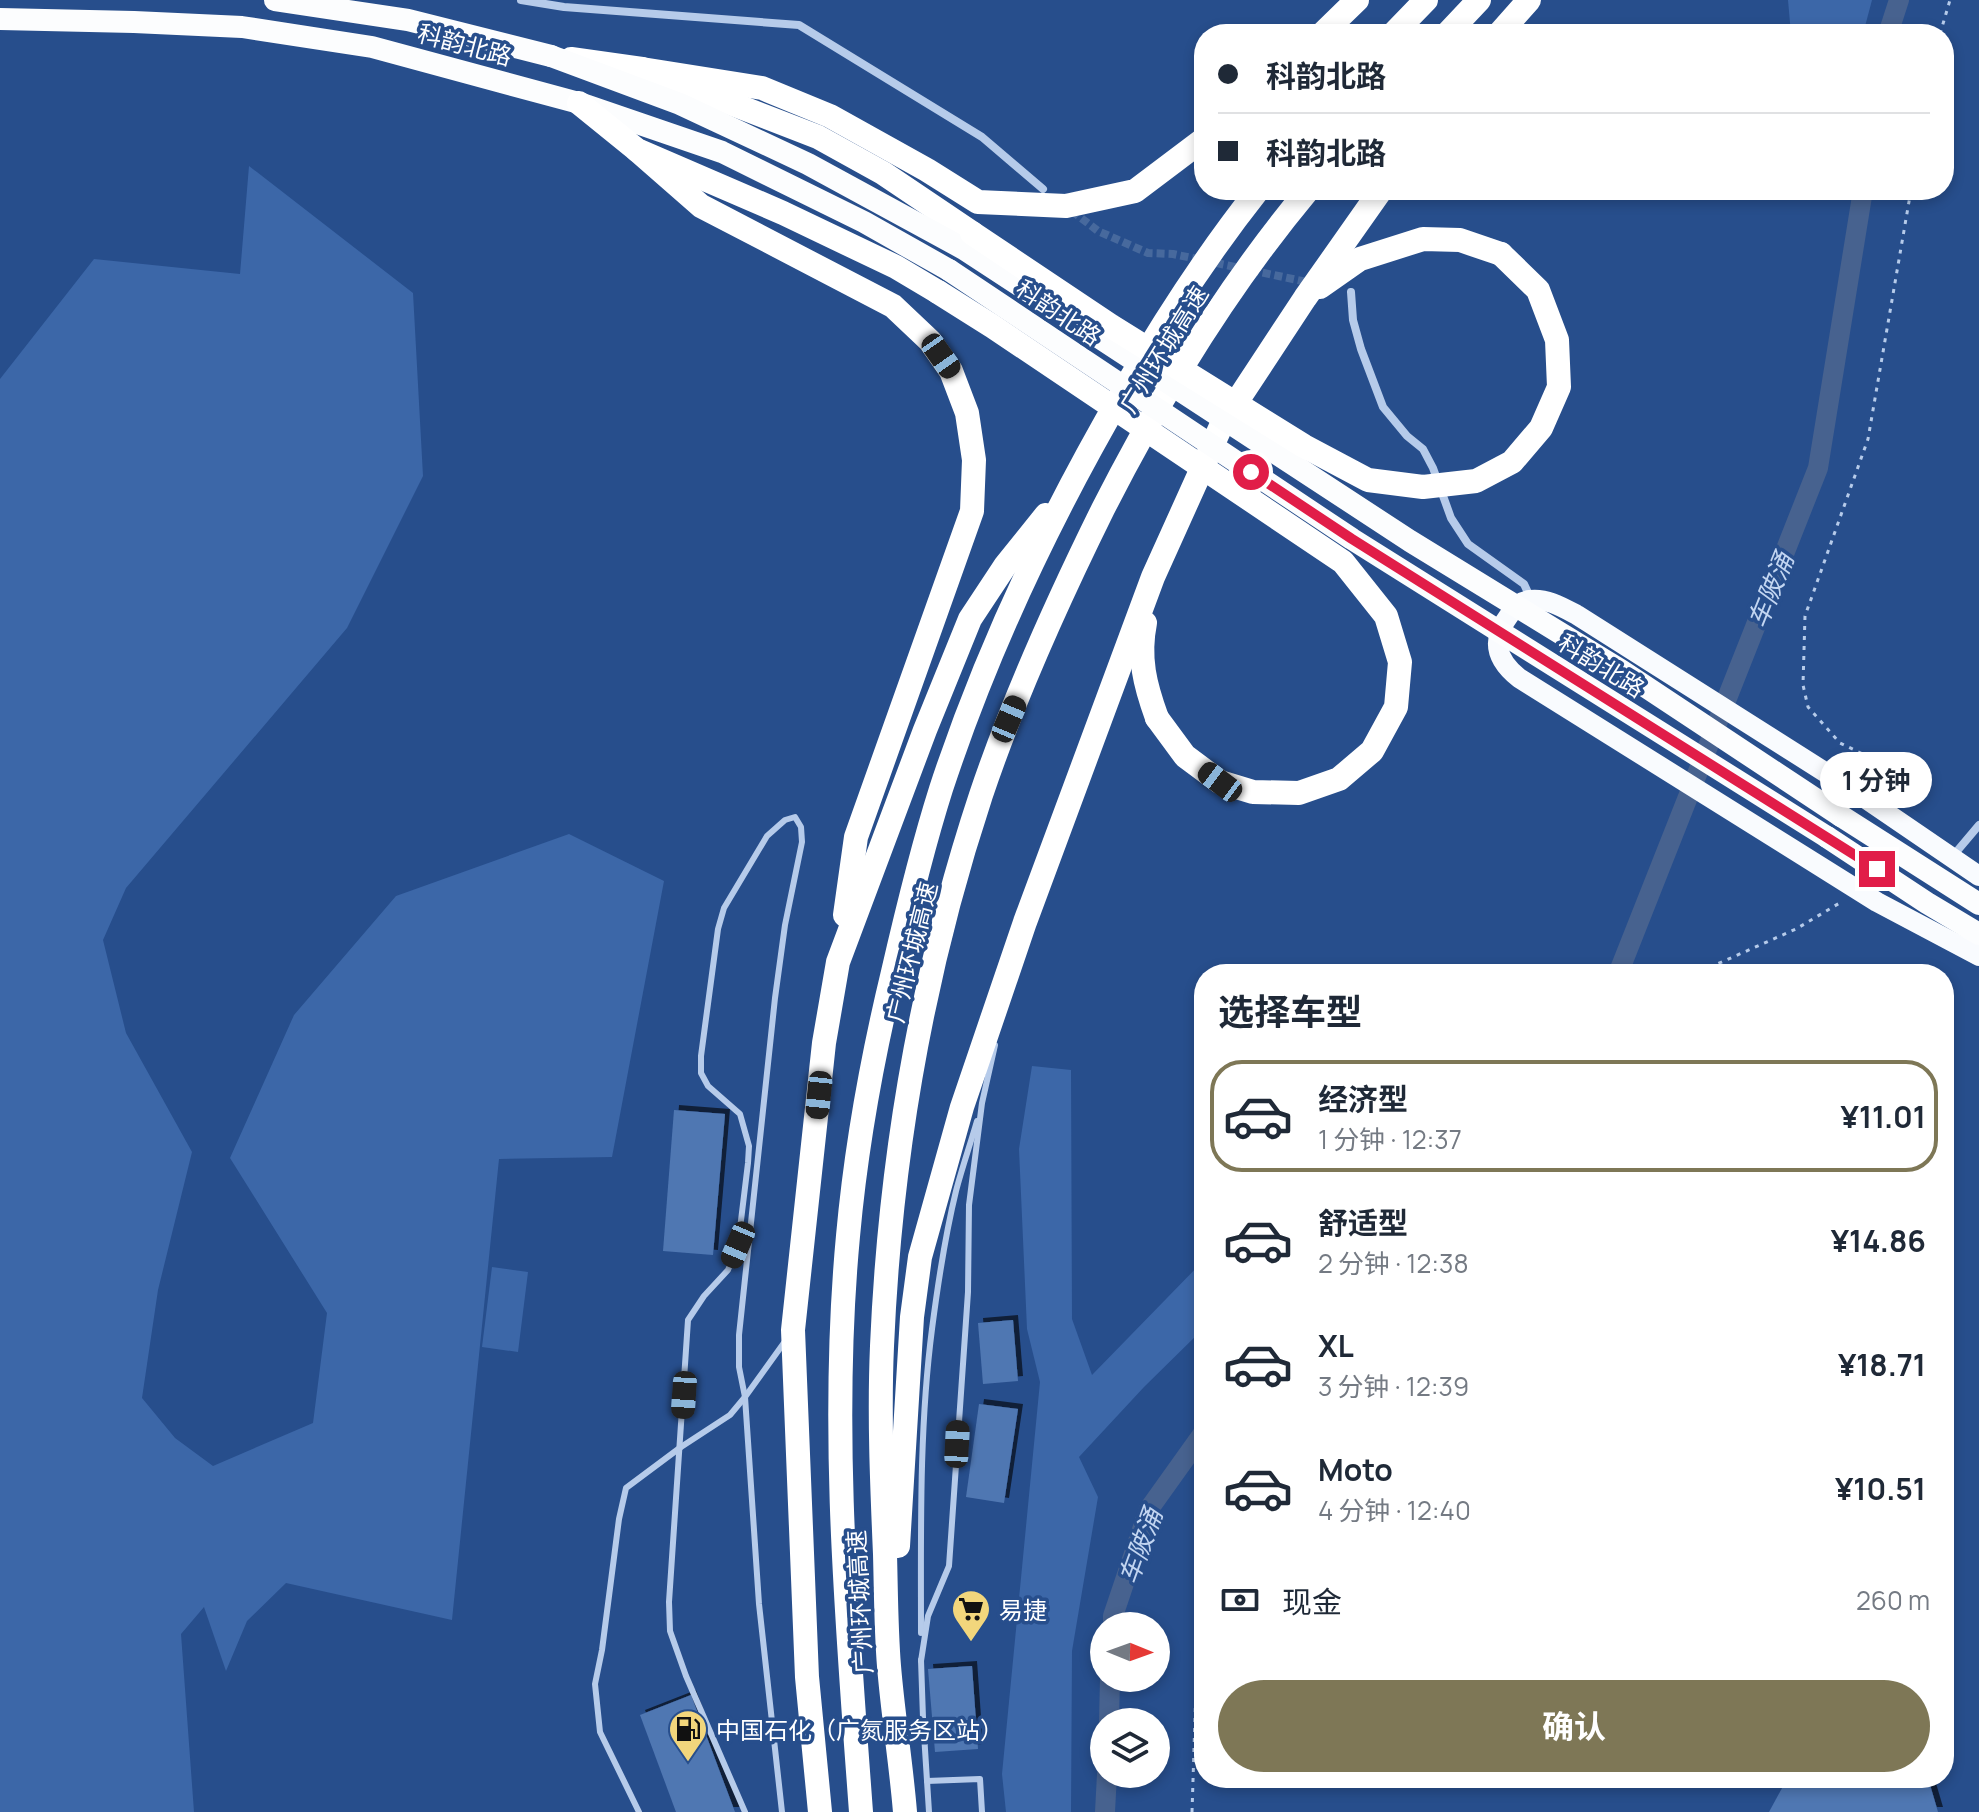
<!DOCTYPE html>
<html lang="zh">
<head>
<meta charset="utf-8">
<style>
  :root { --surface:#fff; --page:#f6f6f7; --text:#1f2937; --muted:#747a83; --line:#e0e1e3; --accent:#7e7756 }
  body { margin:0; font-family:Manrope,"Noto Sans SC",sans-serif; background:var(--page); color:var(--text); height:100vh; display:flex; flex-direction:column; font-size:30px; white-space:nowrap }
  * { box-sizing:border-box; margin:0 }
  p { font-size:26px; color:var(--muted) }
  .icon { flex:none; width:44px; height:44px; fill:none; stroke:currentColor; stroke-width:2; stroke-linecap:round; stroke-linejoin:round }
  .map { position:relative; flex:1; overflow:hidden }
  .sheet { position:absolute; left:1194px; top:964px; width:760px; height:824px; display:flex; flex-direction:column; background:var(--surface); border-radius:32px; box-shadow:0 4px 12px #0003 }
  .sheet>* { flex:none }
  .hud { position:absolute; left:1194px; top:24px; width:760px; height:176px; border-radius:32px; box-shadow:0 4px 12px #0003; display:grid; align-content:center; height:176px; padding:0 24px; background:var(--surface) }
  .needle { width:52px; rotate:91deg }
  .fabs { position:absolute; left:1090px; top:1612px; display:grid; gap:16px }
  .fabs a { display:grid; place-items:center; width:80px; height:80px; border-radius:50%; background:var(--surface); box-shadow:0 4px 12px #0003; font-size:40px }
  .end { position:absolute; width:36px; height:36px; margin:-18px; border:10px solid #e11d48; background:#fff; box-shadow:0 0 0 4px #fff }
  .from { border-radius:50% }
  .bubble { position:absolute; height:56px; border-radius:28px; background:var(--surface); box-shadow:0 4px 12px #0003; font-size:26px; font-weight:700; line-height:56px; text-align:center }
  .car { position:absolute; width:24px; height:48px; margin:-24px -12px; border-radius:10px; box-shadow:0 0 6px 2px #0007; background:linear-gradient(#222 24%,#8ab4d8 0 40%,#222 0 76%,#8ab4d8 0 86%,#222 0) }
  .hud b { display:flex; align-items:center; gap:28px; height:76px; font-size:30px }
  .hud b+b { border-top:2px solid var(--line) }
  .hud i { width:20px; height:20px; background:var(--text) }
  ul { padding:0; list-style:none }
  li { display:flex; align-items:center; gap:24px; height:112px; margin:0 16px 12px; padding:0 8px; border:4px solid transparent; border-radius:32px }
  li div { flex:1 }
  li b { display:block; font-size:30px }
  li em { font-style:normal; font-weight:700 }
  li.on { border-color:var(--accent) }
  li>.icon { width:72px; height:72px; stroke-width:1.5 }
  h2 { padding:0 24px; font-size:36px; line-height:96px }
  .pay { display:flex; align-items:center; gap:20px; height:88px; padding:0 24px; font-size:30px }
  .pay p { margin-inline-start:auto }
  .action { display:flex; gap:16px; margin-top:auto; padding:16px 24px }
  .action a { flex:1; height:92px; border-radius:48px; background:var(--accent); color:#fff; font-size:32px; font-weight:700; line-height:92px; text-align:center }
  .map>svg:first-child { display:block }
  .green { fill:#3c67a8 }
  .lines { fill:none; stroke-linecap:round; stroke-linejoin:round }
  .canal { stroke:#47628f; stroke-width:20 }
  .building { fill:#5077b2; filter:url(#shadow) }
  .minor-tunnel { stroke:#47699d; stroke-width:8; stroke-dasharray:8 4; stroke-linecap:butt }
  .path { stroke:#b6cbea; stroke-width:3; stroke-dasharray:4 6; stroke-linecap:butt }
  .service { stroke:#b6cbea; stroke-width:6 }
  .minor { stroke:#b6cbea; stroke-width:8 }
  .primary { stroke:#f9fbfe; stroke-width:20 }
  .trunk { stroke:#fcfdfe; stroke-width:22 }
  .motorway { stroke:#fff; stroke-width:24 }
  .trunk-bridge { stroke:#fcfdfe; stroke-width:22 }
  .motorway-bridge { stroke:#fff; stroke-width:24 }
  .route { stroke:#e11d48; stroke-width:10 }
  .labels { text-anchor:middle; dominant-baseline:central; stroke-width:7; stroke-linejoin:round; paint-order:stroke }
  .street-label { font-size:24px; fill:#fff; stroke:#274e8c }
  .poi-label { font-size:24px; fill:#fff; stroke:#274e8c; text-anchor:start }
  .water-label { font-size:26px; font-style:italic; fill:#c2d5f1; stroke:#274e8c }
</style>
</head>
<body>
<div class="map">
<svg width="1979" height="1812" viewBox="0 0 1979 1812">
  <defs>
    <filter id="shadow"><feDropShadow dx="5" dy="-5" stdDeviation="0" flood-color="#0009"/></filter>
  </defs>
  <rect width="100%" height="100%" fill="#274e8c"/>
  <!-- green -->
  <g class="green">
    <path d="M1788,0H1872L1863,34H1791Z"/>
    <path d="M249,166L413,293L423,476L347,628L126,888L103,940L126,1033L192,1152L158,1290L142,1398L175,1438L213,1466L313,1423L327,1313L230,1158L294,1015L396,896L569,834L664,881L612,1157L499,1159L452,1620L286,1583L247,1621L226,1671L204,1607L181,1634L194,1812H0V379L94,259L240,274Z"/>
    <path d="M1032,1066L1071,1070L1072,1319L1092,1375L1204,1260V1328L1144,1387L1079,1457L1098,1497L1072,1651L1071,1812H1006L1002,1774L1040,1382L1027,1329L1019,1149Z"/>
    <path d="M492,1267L528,1272L518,1352L482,1347Z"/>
  </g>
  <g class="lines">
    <!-- canal -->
    <g class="canal">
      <path d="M1888,34L1899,0"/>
      <path d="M1618,974L1818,468L1863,190"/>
      <path d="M1113,1626V1616L1149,1509L1204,1432"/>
      <path d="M1109,1722L1110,1678"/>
      <path d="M1105,1812L1107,1774"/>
    </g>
  </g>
  <!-- building -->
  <g class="building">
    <path d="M674,1110L725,1114L713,1255L663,1251Z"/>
    <path d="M1013,1320L1018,1381L983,1384L978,1323Z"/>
    <path d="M979,1404L1018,1409L1004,1503L966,1497Z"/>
    <path d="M972,1666L978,1749L935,1752L928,1669Z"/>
    <path d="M691,1695L735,1812H676L640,1715Z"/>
    <path d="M1797,1778H1928L1938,1812H1769L1787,1779Z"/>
  </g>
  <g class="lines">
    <!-- minor-tunnel -->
    <path class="minor-tunnel" d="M1072,211L1098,231L1148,253L1173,254L1312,283"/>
    <!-- path -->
    <g class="path">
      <path d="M1940,34L1950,0"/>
      <path d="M1879,785L1875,760L1840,743L1808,707L1803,685L1805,616L1868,439L1911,190"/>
      <path d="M1702,974L1706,969L1796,929L1843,901"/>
      <path d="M1192,1812L1198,1623L1201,1585L1204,1572"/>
    </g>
    <!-- service -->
    <g class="service">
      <path d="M921,1633C921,1532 919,1429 932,1329C938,1283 945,1236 956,1191C962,1168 970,1145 977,1121"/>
      <path d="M921,1660L923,1718L929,1812"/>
      <path d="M921,1661L928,1616L949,1566L968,1292L969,1205L982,1103L995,1045"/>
      <path d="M927,1781L980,1779L982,1812"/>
      <path d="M639,1812L600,1732L595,1684L602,1650L619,1519L626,1488L681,1447L730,1415L745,1397L786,1340"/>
      <path d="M745,1812L686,1676L670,1631L669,1602L688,1320L704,1296L728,1270L738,1245L748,1163L749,1146L740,1114L708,1086L701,1073V1056L718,929L724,908L767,836L785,820L795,817L801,827L802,842L785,925L775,998L739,1335V1367L745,1397L759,1604L782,1812"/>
    </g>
    <!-- minor -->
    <g class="minor">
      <path d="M521,0L564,7L799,25L982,137L1043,189"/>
      <path d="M1351,292L1353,320L1361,349L1383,407L1407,436L1423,449L1433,468L1451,518L1468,544L1524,584L1530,597"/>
      <path d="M1952,857L1979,825"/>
    </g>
    <!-- primary -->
    <path class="primary" d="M1979,876L1850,788L1577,615C1562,607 1547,598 1530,600C1521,601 1515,607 1510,614C1491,639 1495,659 1519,678L1877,902L1979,956"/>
    <!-- trunk -->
    <g class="trunk">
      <path d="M275,0L408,20L551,56"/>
      <path d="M0,19L134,22L242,27L372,47L579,103L722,152L864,222L949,270"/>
      <path d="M1841,816L1979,904"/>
      <path d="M1827,837L1927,903L1979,934"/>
    </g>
    <!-- motorway -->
    <g class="motorway">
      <path d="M1322,34L1357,0"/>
      <path d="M1393,34L1426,0"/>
      <path d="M1447,34L1479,0"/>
      <path d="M1499,34L1529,0"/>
      <path d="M571,59L642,69L818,137L883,173L972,233"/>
      <path d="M642,69L762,88L830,116L927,170L978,202L1066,206L1135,191L1204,139"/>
      <path d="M579,103L637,150L783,213L896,267L938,292"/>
      <path d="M637,150L701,206L893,306L930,341L951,371L967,413L974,460L972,511L856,837L845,915"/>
      <path d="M1320,287L1360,259L1423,239L1460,240L1501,254"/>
      <path d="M1145,623C1138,658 1145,685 1157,718"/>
      <path d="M898,1546L912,1317L920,1257L962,1107L1025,922L1153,577L1222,424L1305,298L1381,190"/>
      <path d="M820,1812L807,1677L793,1330L824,1043L838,962L925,730L970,619L1005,566L1046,515"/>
      <path d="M861,1812C847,1621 830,1427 848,1236C856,1147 872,1059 893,972C907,911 922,849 941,789C986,652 1051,515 1124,390C1164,321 1208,253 1258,190"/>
      <path d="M905,1812C901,1763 893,1715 889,1666C886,1629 886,1591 885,1554C882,1485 879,1415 882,1346C890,1159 922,973 981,795C1014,697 1057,602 1103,509C1160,397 1227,287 1308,190"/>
    </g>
    <!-- trunk-bridge -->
    <g class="trunk-bridge">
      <path d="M551,56L680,104L808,164L964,249L1410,541L1622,671L1841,816"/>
      <path d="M949,270L1352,539L1827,837"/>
    </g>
    <!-- motorway-bridge -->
    <g class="motorway-bridge">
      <path d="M972,233L1111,326L1304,446L1368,480L1423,487L1476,481L1512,462L1541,428L1559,387L1557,340L1538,290L1501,254"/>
      <path d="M938,292L992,326L1343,562L1386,616L1400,662L1396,707L1372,751L1339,779L1299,793L1253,792L1220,782L1185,756L1157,718"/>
    </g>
  </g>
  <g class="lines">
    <!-- route -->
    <path class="route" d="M1251,472L1352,539L1877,869"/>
  </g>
  <!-- icons -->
  <defs>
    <symbol id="supermarket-pin" viewBox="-11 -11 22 30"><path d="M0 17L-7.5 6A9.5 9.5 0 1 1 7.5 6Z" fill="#f2d67c" stroke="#274e8c"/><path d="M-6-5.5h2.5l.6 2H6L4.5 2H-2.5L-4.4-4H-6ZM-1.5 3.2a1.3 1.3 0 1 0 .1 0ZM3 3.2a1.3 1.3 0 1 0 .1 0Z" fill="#111"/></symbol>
    <symbol id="fuel-pin" viewBox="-11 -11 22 30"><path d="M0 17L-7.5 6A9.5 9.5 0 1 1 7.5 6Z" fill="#f2d67c" stroke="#274e8c"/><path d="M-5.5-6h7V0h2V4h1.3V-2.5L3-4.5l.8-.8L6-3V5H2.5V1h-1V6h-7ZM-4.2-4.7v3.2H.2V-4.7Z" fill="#111"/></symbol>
  </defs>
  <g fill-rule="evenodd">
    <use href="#supermarket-pin" x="949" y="1587" width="44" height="60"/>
    <use href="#fuel-pin" x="666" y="1707" width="44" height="60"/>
  </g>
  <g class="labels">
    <!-- street labels -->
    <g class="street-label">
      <text transform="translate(465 44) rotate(15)">科韵北路</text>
      <text transform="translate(1059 312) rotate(34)">科韵北路</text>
      <text transform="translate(1163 349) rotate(-58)">广州环城高速</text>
      <text transform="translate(1602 665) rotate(32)">科韵北路</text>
      <text transform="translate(911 952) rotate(-76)">广州环城高速</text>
      <text transform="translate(859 1602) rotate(-93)">广州环城高速</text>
    </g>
    <!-- poi labels -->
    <g class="poi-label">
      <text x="999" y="1609">易捷</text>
      <text x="716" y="1729">中国石化（广氮服务区站）</text>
    </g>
    <!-- water labels -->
    <g class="water-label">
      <text transform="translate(1770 590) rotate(-68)">车陂涌</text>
      <text transform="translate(1140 1546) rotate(-70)">车陂涌</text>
    </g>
  </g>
</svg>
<div class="fabs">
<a><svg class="needle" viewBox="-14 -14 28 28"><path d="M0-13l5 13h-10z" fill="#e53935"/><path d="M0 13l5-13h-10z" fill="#747a83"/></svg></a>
<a><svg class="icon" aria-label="layers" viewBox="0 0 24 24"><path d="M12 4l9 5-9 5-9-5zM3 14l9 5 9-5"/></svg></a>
</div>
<i class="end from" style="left:1251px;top:472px"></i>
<i class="end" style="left:1877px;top:869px"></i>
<div class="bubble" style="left:1820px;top:752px;width:112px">1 分钟</div>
<i class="car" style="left:941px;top:356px;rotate:145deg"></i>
<i class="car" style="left:1009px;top:719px;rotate:23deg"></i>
<i class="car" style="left:1220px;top:782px;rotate:307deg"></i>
<i class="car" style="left:819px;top:1095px;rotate:186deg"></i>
<i class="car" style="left:738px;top:1245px;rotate:203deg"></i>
<i class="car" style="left:684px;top:1395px;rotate:184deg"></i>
<i class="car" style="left:957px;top:1444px;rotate:3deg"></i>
<div class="hud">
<b><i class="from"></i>科韵北路</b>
<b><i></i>科韵北路</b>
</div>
<section class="sheet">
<h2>选择车型</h2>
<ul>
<li class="on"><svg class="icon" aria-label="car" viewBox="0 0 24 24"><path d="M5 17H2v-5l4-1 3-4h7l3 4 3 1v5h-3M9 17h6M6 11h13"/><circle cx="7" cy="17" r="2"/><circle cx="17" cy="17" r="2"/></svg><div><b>经济型</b><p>1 分钟 · 12:37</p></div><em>¥11.01</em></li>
<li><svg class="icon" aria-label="car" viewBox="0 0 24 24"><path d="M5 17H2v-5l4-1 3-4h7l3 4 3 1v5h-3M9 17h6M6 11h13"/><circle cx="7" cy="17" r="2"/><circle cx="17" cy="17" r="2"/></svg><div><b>舒适型</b><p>2 分钟 · 12:38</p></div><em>¥14.86</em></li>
<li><svg class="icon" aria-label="car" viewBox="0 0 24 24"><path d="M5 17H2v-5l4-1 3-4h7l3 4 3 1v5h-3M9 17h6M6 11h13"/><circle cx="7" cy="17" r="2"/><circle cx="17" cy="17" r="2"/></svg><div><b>XL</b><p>3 分钟 · 12:39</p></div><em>¥18.71</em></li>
<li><svg class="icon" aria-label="car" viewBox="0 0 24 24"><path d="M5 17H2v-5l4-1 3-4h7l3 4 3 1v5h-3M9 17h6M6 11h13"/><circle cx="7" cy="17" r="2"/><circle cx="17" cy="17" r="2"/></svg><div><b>Moto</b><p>4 分钟 · 12:40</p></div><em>¥10.51</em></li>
</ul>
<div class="pay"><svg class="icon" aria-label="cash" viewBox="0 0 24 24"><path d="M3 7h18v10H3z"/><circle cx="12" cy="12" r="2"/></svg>现金<p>260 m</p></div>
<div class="action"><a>确认</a></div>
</section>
</div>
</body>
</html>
